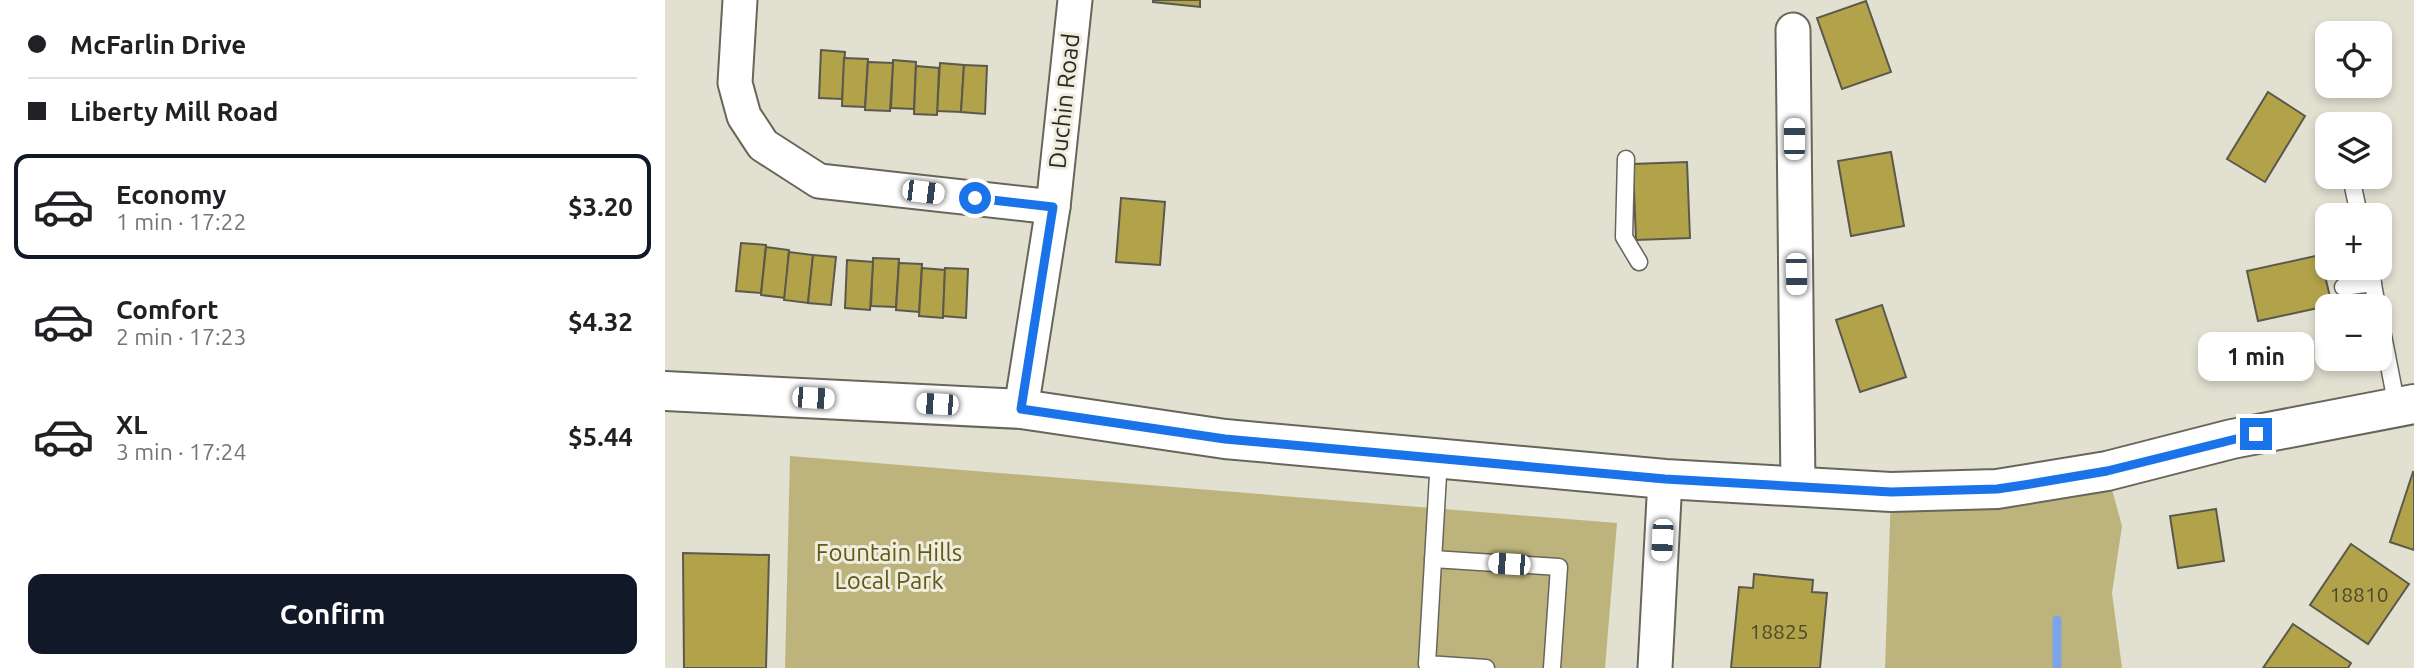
<!DOCTYPE html>
<html lang="en">
<head>
<meta charset="utf-8">
<style>
  :root { --surface:#fff; --page:#f2f2f2; --text:#202124; --muted:#757577; --line:#e0e0e0; --accent:#111827 }
  body { margin:0; font-family:Ubuntu,sans-serif; background:var(--page); color:var(--text); height:100vh; display:flex; flex-direction:column; font-size:26px; white-space:nowrap }
  * { box-sizing:border-box; margin:0 }
  p { font-size:23px; color:var(--muted) }
  .icon { flex:none; width:38px; height:38px; fill:none; stroke:currentColor; stroke-width:2; stroke-linecap:round; stroke-linejoin:round }
  .map { position:relative; flex:1; overflow:hidden }
  .sheet { display:flex; flex-direction:column; background:var(--surface); width:665px }
  .sheet>* { flex:none }
  .banner { display:grid; align-content:center; height:154px; padding:0 28px; background:var(--surface) }
  .fabs { position:absolute; left:1650px; top:21px; display:grid; gap:14px }
  .fabs a { display:grid; place-items:center; width:77px; height:77px; border-radius:14px; background:var(--surface); box-shadow:0 4px 10px #0003; font-size:35px }
  .end { position:absolute; width:32px; height:32px; margin:-16px; border:9px solid #1a73e8; background:#fff; box-shadow:0 0 0 4px #fff }
  .from { border-radius:50% }
  .bubble { position:absolute; height:49px; border-radius:14px; background:var(--surface); box-shadow:0 4px 10px #0003; font-size:23px; font-weight:600; line-height:49px; text-align:center }
  .car { position:absolute; width:21px; height:42px; margin:-21px -10px; border-radius:9px; box-shadow:0 0 5px 2px #0007; background:linear-gradient(#fff 24%,#345 0 40%,#fff 0 76%,#345 0 86%,#fff 0) }
  .banner b { display:flex; align-items:center; gap:24px; height:66px; font-size:26px }
  .banner b+b { border-top:2px solid var(--line) }
  .banner i { width:18px; height:18px; background:var(--text) }
  ul { padding:0; list-style:none }
  li { display:flex; align-items:center; gap:21px; height:105px; margin:0 14px 10px; padding:0 14px; border:4px solid transparent; border-radius:14px }
  li div { flex:1 }
  li b { display:block; font-size:26px }
  li em { font-style:normal; font-weight:600 }
  li.on { border-color:var(--accent) }
  li>.icon { width:63px; height:63px; stroke-width:1.5 }
  .primary-button { display:flex; gap:14px; margin-top:auto; padding:14px 28px }
  .primary-button a { flex:1; height:80px; border-radius:14px; background:var(--accent); color:#fff; font-size:28px; font-weight:600; line-height:80px; text-align:center }
  main { display:flex; flex:1; min-height:0 }
  .map>svg:first-child { display:block }
  .green { fill:#bdb47d }
  .lines { fill:none; stroke-linecap:round; stroke-linejoin:round }
  .stream { stroke:#7da3e9; stroke-width:9 }
  .building { fill:#b2a34b; stroke:#5b594c; stroke-width:2 }
  .service-casing { stroke:#68665a; stroke-width:19 }
  .minor-casing { stroke:#68665a; stroke-width:37 }
  .tertiary-casing { stroke:#68665a; stroke-width:42 }
  .service { stroke:#fff; stroke-width:16 }
  .minor { stroke:#fff; stroke-width:33 }
  .tertiary { stroke:#fff; stroke-width:38 }
  .route { stroke:#1a73e8; stroke-width:9 }
  .labels { text-anchor:middle; dominant-baseline:central; stroke-width:6; stroke-linejoin:round; paint-order:stroke }
  .number-label { font-size:21px; fill:#4c482e }
  .street-label { font-size:24px; fill:#2a2a24; stroke:#efedde }
  .park-label { font-size:24px; fill:#635816; stroke:#efedde }
</style>
</head>
<body>
<main>
<section class="sheet">
<div class="banner">
<b><i class="from"></i>McFarlin Drive</b>
<b><i></i>Liberty Mill Road</b>
</div>
<ul>
<li class="on"><svg class="icon" aria-label="car" viewBox="0 0 24 24"><path d="M5 17H2v-5l4-1 3-4h7l3 4 3 1v5h-3M9 17h6M6 11h13"/><circle cx="7" cy="17" r="2"/><circle cx="17" cy="17" r="2"/></svg><div><b>Economy</b><p>1 min · 17:22</p></div><em>$3.20</em></li>
<li><svg class="icon" aria-label="car" viewBox="0 0 24 24"><path d="M5 17H2v-5l4-1 3-4h7l3 4 3 1v5h-3M9 17h6M6 11h13"/><circle cx="7" cy="17" r="2"/><circle cx="17" cy="17" r="2"/></svg><div><b>Comfort</b><p>2 min · 17:23</p></div><em>$4.32</em></li>
<li><svg class="icon" aria-label="car" viewBox="0 0 24 24"><path d="M5 17H2v-5l4-1 3-4h7l3 4 3 1v5h-3M9 17h6M6 11h13"/><circle cx="7" cy="17" r="2"/><circle cx="17" cy="17" r="2"/></svg><div><b>XL</b><p>3 min · 17:24</p></div><em>$5.44</em></li>
</ul>
<div class="primary-button"><a>Confirm</a></div>
</section>
<div class="map">
<svg width="1749" height="668" viewBox="0 0 1749 668">
  <rect width="100%" height="100%" fill="#e2e0d1"/>
  <!-- green -->
  <g class="green">
    <path d="M125,456L952,523L940,668H120Z"/>
    <path d="M1442,471L1457,526L1447,593L1457,668H1220L1226,492Z"/>
  </g>
  <g class="lines">
    <!-- stream -->
    <path class="stream" d="M1392,620V668"/>
  </g>
  <!-- building -->
  <g class="building">
    <path d="M488,0H535V7L488,2Z"/>
    <path d="M1201,1L1226,72L1177,89L1152,18Z"/>
    <path d="M156,50L180,52L177,99L154,98Z"/>
    <path d="M179,58L203,59L200,107L177,106Z"/>
    <path d="M228,60L251,62L249,109L226,108Z"/>
    <path d="M203,62L228,63L225,111L200,110Z"/>
    <path d="M275,63L299,65L296,112L272,111Z"/>
    <path d="M299,65L322,66L320,114L296,112Z"/>
    <path d="M251,66L274,68L272,115L249,114Z"/>
    <path d="M1603,92L1640,116L1600,182L1562,159Z"/>
    <path d="M1226,152L1239,226L1186,236L1173,161Z"/>
    <path d="M1022,162L1025,238L971,240L968,164Z"/>
    <path d="M456,198L500,202L495,265L451,262Z"/>
    <path d="M76,243L101,245L96,293L71,291Z"/>
    <path d="M101,247L124,250L120,298L96,295Z"/>
    <path d="M124,252L148,255L143,303L119,300Z"/>
    <path d="M148,255L171,257L166,305L143,303Z"/>
    <path d="M1655,255L1667,305L1593,321L1582,271Z"/>
    <path d="M208,258L234,259L231,307L206,306Z"/>
    <path d="M182,260L208,262L205,310L180,308Z"/>
    <path d="M234,263L257,264L254,312L231,310Z"/>
    <path d="M257,268L280,270L278,318L254,316Z"/>
    <path d="M280,268L303,269L301,318L278,316Z"/>
    <path d="M1217,305L1241,377L1195,392L1171,320Z"/>
    <path d="M1748,472L1749,473V550L1725,542Z"/>
    <path d="M1551,509L1559,561L1513,568L1505,516Z"/>
    <path d="M1686,544L1744,584L1703,644L1645,605Z"/>
    <path d="M18,553L104,555L101,668H19Z"/>
    <path d="M1089,574L1148,580L1147,592L1162,593L1155,668H1066L1074,587L1088,588Z"/>
    <path d="M1628,624L1686,663L1683,668H1598Z"/>
  </g>
  <g class="lines">
    <defs>
      <g id="service">
        <path d="M961,159L959,237L974,262"/>
        <path d="M1686,177L1694,215"/>
        <path d="M1705,268L1712,306"/>
        <path d="M1678,287L1708,283"/>
        <path d="M1715,320L1732,407"/>
        <path d="M774,458L762,664L821,668"/>
        <path d="M768,559L894,567L887,668"/>
      </g>
      <g id="minor">
        <path d="M75,0L70,83L79,116L98,145L154,181L388,207"/>
        <path d="M1128,30L1133,488"/>
        <path d="M356,409L388,207L410,0"/>
        <path d="M990,668L1000,479"/>
      </g>
      <path id="tertiary" d="M0,391L356,409L560,439L1000,479L1226,492L1332,489L1442,471L1567,439L1749,404"/>
    </defs>
    <!-- service casing -->
    <use href="#service" class="service-casing"/>
    <!-- minor casing -->
    <use href="#minor" class="minor-casing"/>
    <!-- tertiary casing -->
    <use href="#tertiary" class="tertiary-casing"/>
    <!-- service -->
    <use href="#service" class="service"/>
    <!-- minor -->
    <use href="#minor" class="minor"/>
    <!-- tertiary -->
    <use href="#tertiary" class="tertiary"/>
  </g>
  <g class="lines">
    <!-- route -->
    <path class="route" d="M310,198L388,207L356,409L560,439L1000,479L1226,492L1332,489L1359,485L1442,471L1591,434"/>
  </g>
  <g class="labels">
    <!-- number labels -->
    <g class="number-label">
      <text x="1694" y="594">18810</text>
      <text x="1114" y="631">18825</text>
    </g>
    <!-- street labels -->
    <g class="street-label">
      <text transform="translate(399 101) rotate(-84)">Duchin Road</text>
    </g>
    <!-- park labels -->
    <g class="park-label">
      <text x="224" y="552">Fountain Hills<tspan x="224" dy="28">Local Park</tspan></text>
    </g>
  </g>
</svg>
<div class="fabs">
<a><svg class="icon" aria-label="locate" viewBox="0 0 24 24"><circle cx="12" cy="12" r="6"/><path d="M12 2v4M12 18v4M2 12h4M18 12h4"/></svg></a>
<a><svg class="icon" aria-label="layers" viewBox="0 0 24 24"><path d="M12 4l9 5-9 5-9-5zM3 14l9 5 9-5"/></svg></a>
<a>+</a>
<a>−</a>
</div>
<i class="end from" style="left:310px;top:198px"></i>
<i class="end" style="left:1591px;top:434px"></i>
<div class="bubble" style="left:1533px;top:332px;width:116px">1 min</div>
<i class="car" style="left:1129px;top:139px;rotate:0deg"></i>
<i class="car" style="left:258px;top:192px;rotate:97deg"></i>
<i class="car" style="left:1131px;top:274px;rotate:179deg"></i>
<i class="car" style="left:148px;top:398px;rotate:93deg"></i>
<i class="car" style="left:272px;top:404px;rotate:273deg"></i>
<i class="car" style="left:997px;top:540px;rotate:183deg"></i>
<i class="car" style="left:844px;top:564px;rotate:274deg"></i>
</div>
</main>
</body>
</html>
